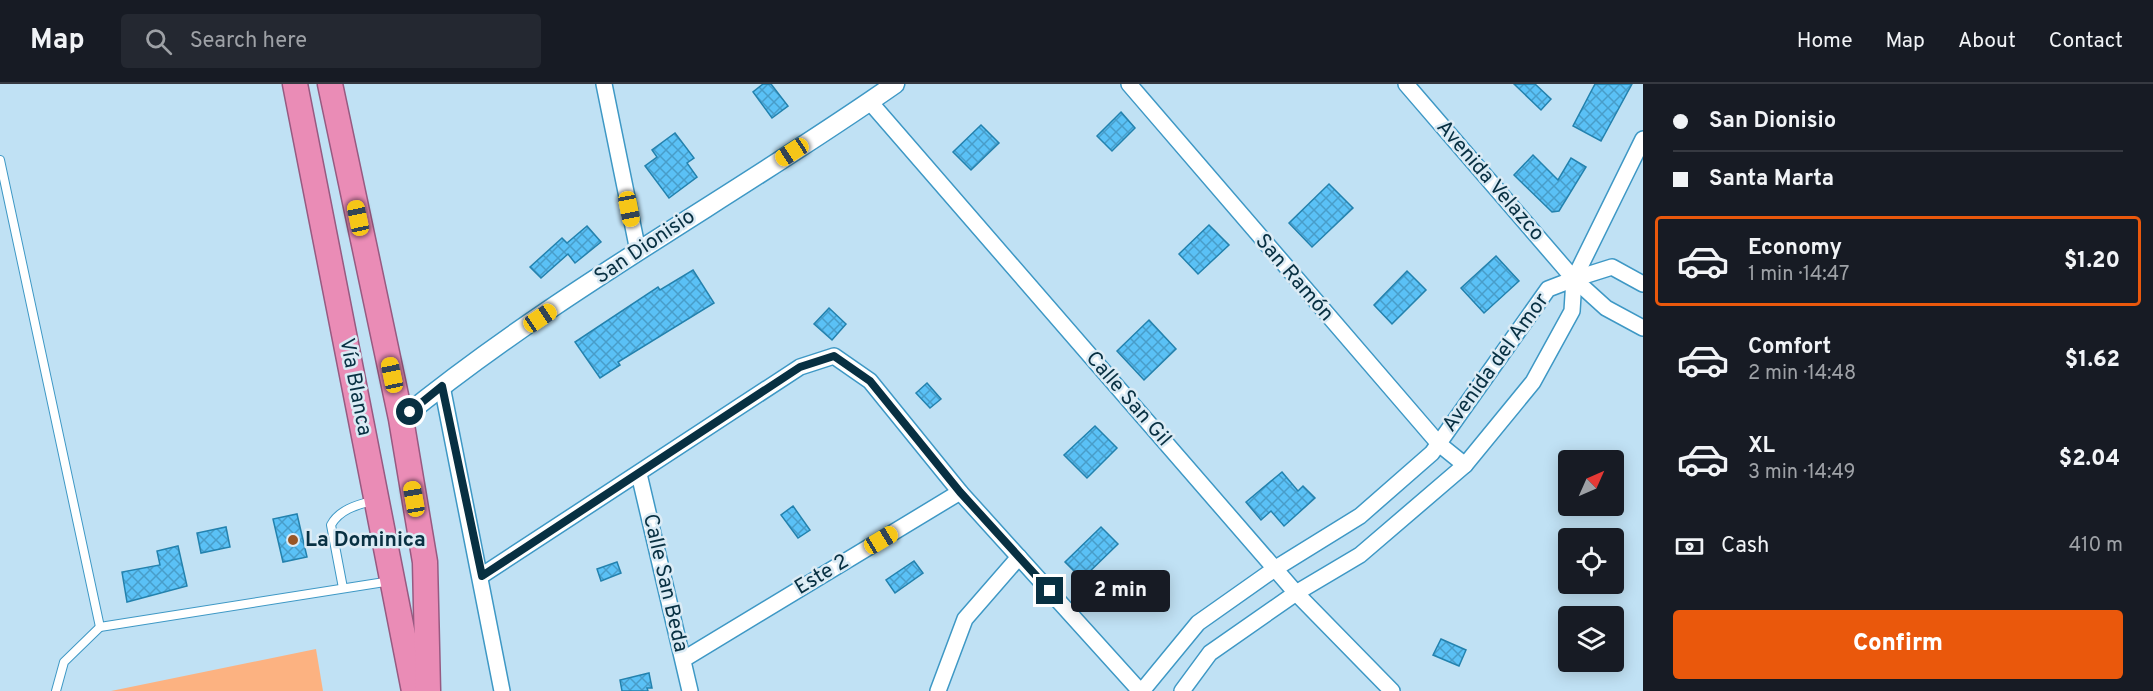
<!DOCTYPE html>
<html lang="en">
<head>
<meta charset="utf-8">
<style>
  :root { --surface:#171b24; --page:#242831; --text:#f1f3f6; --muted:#9ea1a6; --line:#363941; --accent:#ea580c }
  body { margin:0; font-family:Overpass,sans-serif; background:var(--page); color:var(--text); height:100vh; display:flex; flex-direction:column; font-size:22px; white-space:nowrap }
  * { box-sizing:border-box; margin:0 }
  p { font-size:20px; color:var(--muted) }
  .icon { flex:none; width:33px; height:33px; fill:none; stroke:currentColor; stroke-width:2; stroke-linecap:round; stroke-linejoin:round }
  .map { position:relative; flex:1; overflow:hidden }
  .side { display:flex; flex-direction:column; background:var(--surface); width:510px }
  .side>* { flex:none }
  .hud { display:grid; align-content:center; height:132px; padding:0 30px; background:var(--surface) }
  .needle { width:39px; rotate:45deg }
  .tools { position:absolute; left:1558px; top:366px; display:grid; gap:12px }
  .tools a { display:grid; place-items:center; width:66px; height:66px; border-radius:6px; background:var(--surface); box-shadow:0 3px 15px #0003; font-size:30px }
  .end { position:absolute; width:27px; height:27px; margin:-14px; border:8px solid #083042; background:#fff; box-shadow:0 0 0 3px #fff }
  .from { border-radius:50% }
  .bubble { position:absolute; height:42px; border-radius:6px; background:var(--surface); box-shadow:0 3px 15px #0003; font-size:20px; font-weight:800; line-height:42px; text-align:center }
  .car { position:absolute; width:18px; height:36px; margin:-18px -9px; border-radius:8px; box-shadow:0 0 4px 2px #0007; background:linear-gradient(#f5c518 24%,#345 0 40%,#f5c518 0 76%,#345 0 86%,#f5c518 0) }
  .hud b { display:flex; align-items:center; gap:21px; height:57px; font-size:22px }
  .hud b+b { border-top:2px solid var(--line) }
  .hud i { width:15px; height:15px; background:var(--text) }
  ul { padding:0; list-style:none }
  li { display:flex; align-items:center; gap:18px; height:90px; margin:0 12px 9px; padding:0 18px; border:3px solid transparent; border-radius:6px }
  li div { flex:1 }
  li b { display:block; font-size:22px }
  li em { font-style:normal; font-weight:800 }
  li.active { border-color:var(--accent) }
  li>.icon { width:54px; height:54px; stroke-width:1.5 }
  .pay { display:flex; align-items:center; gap:15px; height:66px; padding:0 30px; font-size:22px }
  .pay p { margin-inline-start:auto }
  .primary-button { display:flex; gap:12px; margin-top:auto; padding:12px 30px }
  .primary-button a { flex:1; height:69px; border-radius:6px; background:var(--accent); color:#fff; font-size:24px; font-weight:800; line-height:69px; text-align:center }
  header { display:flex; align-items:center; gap:36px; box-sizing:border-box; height:84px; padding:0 30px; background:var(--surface); border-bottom:2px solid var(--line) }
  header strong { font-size:28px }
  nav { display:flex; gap:33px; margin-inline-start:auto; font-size:21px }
  .search { width:420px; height:54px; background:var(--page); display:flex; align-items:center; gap:15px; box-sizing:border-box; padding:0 21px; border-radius:6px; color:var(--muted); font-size:22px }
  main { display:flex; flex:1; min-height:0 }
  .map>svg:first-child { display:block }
  .green { fill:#fcb281 }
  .building { fill:url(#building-cross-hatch); stroke:#2382ae; stroke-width:1.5 }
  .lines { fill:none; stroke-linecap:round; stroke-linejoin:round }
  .service-casing { stroke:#3e98c5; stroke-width:10 }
  .minor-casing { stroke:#3e98c5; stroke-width:18 }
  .tertiary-casing { stroke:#3e98c5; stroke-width:21 }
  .trunk-casing { stroke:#975a81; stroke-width:27 }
  .service { stroke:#fff; stroke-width:8 }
  .minor { stroke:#fff; stroke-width:15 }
  .tertiary { stroke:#fff; stroke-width:18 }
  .trunk { stroke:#ea8cb6; stroke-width:24 }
  .route { stroke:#083042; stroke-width:8 }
  .poi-dot { fill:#995625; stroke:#dbebf5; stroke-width:2 }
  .labels { text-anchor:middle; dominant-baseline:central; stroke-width:5; stroke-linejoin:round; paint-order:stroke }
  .street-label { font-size:21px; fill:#083042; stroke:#dbebf5 }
  .poi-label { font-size:21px; font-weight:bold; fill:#083042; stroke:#dbebf5; text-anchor:start }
</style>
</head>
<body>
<header>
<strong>Map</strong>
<div class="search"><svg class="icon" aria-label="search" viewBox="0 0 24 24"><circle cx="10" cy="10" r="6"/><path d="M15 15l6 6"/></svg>Search here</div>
<nav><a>Home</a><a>Map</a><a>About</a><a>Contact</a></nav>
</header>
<main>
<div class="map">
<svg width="1643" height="607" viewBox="0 0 1643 607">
  <defs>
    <pattern id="building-cross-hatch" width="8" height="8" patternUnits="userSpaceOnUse" patternTransform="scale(1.5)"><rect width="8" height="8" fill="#5ac1f6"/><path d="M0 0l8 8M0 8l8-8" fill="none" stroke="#489dc9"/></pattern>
  </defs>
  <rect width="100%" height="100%" fill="#c0e1f4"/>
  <!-- green -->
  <path class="green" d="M316,565L323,607H111Z"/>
  <!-- building -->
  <g class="building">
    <path d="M763,0H771L788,22L772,34L753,8Z"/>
    <path d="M1514,0H1535L1551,15L1541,26Z"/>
    <path d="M1595,0H1632L1601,57L1573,42Z"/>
    <path d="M1121,28L1135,44L1112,67L1097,52Z"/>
    <path d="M981,41L999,59L971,86L953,68Z"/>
    <path d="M675,49L694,74L687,79L697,93L669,114L645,82L657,73L652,66Z"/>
    <path d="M1533,71L1558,96L1571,74L1586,83L1559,127L1552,128L1514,91Z"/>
    <path d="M1329,100L1353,124L1312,163L1289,139Z"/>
    <path d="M1209,141L1229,161L1198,190L1179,170Z"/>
    <path d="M587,142L601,158L575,179L568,170L541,194L530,183L562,154L567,159Z"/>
    <path d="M1496,172L1519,197L1484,229L1461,204Z"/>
    <path d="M693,186L714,219L618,278L620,281L600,294L575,258L658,203L660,206Z"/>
    <path d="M1407,187L1426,206L1392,240L1374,221Z"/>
    <path d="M829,224L846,240L832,256L814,240Z"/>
    <path d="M1149,236L1176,265L1144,296L1117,267Z"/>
    <path d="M927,299L941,315L930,324L916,309Z"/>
    <path d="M1095,342L1117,364L1087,394L1064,371Z"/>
    <path d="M1282,388L1298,407L1303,402L1315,414L1284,442L1271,427L1261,436L1246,418Z"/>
    <path d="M793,422L810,446L798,454L781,431Z"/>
    <path d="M297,430L307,473L283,478L273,435Z"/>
    <path d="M226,443L230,463L201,469L197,449Z"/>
    <path d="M1101,443L1118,460L1082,495L1065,478Z"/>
    <path d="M178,462L187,502L127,518L122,488L160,481L157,467Z"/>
    <path d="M914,477L923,489L895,509L886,496Z"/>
    <path d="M617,478L621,489L601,497L597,485Z"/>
    <path d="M1441,555L1466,566L1459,582L1433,571Z"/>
    <path d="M649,589L652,604H647L648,607H622L620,596Z"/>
  </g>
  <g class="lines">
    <defs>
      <g id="service">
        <path d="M0,76L100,543L391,497"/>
        <path d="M343,504L331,441C339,426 356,421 372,417"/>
        <path d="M56,607L64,578L100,543"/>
      </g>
      <g id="minor">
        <path d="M604,0L638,167"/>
        <path d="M1129,0L1439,360L1465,381"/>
        <path d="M1406,0L1574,195L1643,55"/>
        <path d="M870,18L1296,509L1392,607"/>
        <path d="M1643,200L1612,183L1574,195L1606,224L1643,244"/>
        <path d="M442,302L502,607"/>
        <path d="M639,390L690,607"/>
        <path d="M481,492L800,283L834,272L870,297L960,408L1140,607"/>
        <path d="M684,575L960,408"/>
        <path d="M938,607L965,535L1019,473"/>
        <path d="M1142,607L1198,539L1276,484L1360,432L1432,369L1548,205L1574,195L1572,227L1533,298L1465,381L1360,471L1296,509L1210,569L1182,607"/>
      </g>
      <path id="tertiary" d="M401,335C555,209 732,114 895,0"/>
      <g id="trunk">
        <path d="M295,0L414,607"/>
        <path d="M330,0L401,335L425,478L428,607"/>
      </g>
    </defs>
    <!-- service casing -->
    <use href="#service" class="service-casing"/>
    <!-- minor casing -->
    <use href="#minor" class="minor-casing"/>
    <!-- tertiary casing -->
    <use href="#tertiary" class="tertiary-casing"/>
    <!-- trunk casing -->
    <use href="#trunk" class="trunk-casing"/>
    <!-- service -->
    <use href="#service" class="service"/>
    <!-- minor -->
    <use href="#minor" class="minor"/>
    <!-- tertiary -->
    <use href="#tertiary" class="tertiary"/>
    <!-- trunk -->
    <use href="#trunk" class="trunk"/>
  </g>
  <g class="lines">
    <!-- route -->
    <path class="route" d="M410,328L442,302L482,492L800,283L834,272L870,297L960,408L1050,507"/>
  </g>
  <!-- markers -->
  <circle class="poi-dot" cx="293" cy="456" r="6"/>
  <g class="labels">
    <!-- street labels -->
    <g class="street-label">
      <text transform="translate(1490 97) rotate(49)">Avenida Velazco</text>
      <text transform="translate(645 163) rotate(-34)">San Dionisio</text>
      <text transform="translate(1294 194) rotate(49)">San Ramón</text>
      <text transform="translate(1496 279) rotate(-54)">Avenida del Amor</text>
      <text transform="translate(355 303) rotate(79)">Vía Blanca</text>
      <text transform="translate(1128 315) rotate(49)">Calle San Gil</text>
      <text transform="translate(822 491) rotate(-31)">Este 2</text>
      <text transform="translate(665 499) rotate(77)">Calle San Beda</text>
    </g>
    <!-- poi labels -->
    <g class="poi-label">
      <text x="305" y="456">La Dominica</text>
    </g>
  </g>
</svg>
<div class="tools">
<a><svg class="needle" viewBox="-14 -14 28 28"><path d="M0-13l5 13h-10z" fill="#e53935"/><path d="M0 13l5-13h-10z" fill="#9ea1a6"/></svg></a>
<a><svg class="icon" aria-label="locate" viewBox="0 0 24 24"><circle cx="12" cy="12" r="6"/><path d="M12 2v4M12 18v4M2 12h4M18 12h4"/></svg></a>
<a><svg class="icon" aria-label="layers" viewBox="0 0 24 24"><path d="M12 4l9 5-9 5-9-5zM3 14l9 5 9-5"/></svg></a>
</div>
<i class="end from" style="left:410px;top:328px"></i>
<i class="end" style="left:1050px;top:507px"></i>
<div class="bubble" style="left:1071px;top:486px;width:99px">2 min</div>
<i class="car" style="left:792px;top:68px;rotate:237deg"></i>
<i class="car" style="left:629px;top:125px;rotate:169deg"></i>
<i class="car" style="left:358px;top:134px;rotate:348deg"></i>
<i class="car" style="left:540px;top:234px;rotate:56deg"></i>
<i class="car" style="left:392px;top:291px;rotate:348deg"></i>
<i class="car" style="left:414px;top:415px;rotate:350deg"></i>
<i class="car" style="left:881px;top:456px;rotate:59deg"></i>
</div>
<section class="side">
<div class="hud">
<b><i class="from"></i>San Dionisio</b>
<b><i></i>Santa Marta</b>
</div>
<ul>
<li class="active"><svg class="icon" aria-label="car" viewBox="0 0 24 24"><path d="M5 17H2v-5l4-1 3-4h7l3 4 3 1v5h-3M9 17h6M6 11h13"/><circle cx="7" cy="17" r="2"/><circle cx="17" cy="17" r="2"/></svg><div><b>Economy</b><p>1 min · 14:47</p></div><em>$1.20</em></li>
<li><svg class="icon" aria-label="car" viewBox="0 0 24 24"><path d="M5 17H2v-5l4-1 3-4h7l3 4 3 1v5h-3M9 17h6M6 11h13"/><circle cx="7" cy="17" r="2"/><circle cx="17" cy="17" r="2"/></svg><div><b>Comfort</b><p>2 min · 14:48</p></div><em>$1.62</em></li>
<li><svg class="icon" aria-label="car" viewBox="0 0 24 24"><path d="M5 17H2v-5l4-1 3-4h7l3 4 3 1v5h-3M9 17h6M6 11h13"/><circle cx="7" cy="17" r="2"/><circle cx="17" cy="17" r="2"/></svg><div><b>XL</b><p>3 min · 14:49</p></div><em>$2.04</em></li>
</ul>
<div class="pay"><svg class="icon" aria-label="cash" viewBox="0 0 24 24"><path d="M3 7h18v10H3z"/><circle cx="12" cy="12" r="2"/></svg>Cash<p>410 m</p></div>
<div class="primary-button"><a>Confirm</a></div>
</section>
</main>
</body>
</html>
